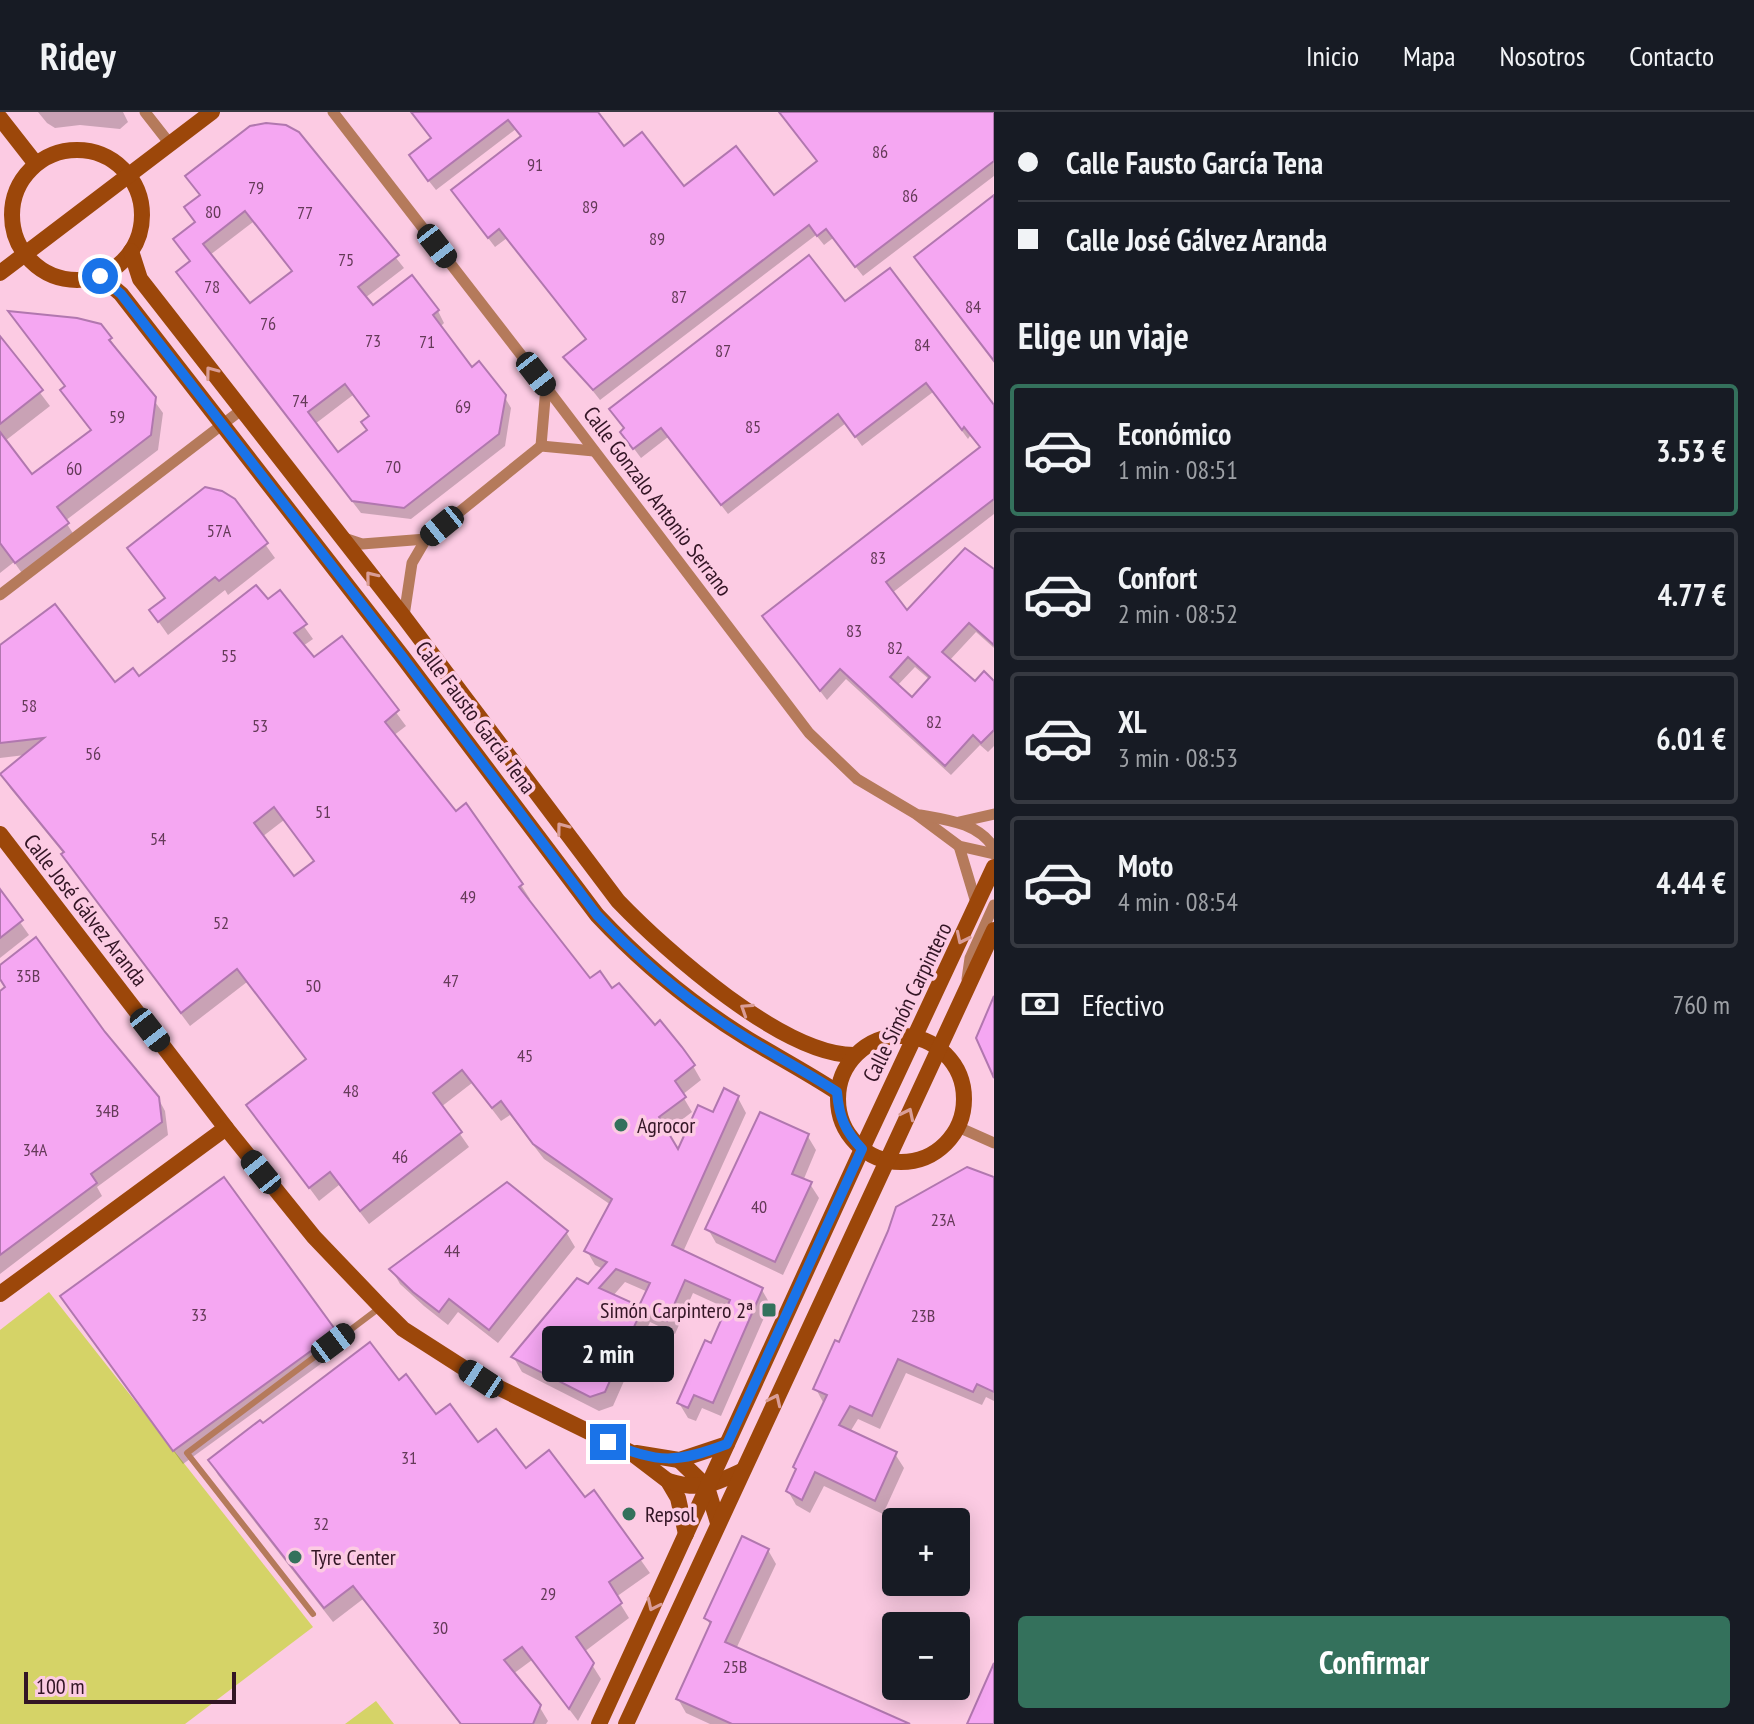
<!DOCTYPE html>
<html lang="es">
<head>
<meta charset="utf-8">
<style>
  :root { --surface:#171b24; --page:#242831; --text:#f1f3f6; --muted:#9ea1a6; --line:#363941; --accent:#34715c }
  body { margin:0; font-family:"PT Sans Narrow",sans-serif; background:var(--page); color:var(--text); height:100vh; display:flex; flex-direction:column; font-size:30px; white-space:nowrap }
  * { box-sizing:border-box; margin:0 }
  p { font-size:26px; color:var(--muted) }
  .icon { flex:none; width:44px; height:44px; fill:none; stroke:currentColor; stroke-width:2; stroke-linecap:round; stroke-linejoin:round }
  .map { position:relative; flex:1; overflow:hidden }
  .sheet { display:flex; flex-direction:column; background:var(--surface); width:760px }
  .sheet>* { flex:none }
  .guide { display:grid; align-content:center; height:176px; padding:0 24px; background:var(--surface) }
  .fabs { position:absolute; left:882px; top:1396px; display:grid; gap:16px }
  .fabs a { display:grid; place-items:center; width:88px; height:88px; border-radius:8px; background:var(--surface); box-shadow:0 4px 20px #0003; font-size:40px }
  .scale { position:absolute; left:24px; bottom:20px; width:212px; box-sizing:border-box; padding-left:8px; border:4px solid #331525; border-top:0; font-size:22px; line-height:28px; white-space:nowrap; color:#331525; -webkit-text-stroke:6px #fccbe3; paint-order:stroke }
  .end { position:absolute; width:36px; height:36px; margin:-18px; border:10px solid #1a73e8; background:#fff; box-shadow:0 0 0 4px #fff }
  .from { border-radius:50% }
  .bubble { position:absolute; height:56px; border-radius:8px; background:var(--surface); box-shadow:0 4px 20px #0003; font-size:26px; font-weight:600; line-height:56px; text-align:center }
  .car { position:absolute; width:24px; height:48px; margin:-24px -12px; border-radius:10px; box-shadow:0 0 6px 2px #0007; background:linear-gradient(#222 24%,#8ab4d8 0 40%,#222 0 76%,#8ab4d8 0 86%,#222 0) }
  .guide b { display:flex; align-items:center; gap:28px; height:76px; font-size:30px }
  .guide b+b { border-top:2px solid var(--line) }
  .guide i { width:20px; height:20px; background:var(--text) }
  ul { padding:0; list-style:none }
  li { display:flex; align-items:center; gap:24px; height:132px; margin:0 16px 12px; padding:0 8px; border:4px solid var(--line); border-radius:8px }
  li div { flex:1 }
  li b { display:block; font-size:30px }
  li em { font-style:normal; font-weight:600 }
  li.current { border-color:var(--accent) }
  li>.icon { width:72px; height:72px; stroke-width:1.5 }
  h2 { padding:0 24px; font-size:36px; line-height:96px }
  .pay { display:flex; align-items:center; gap:20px; height:88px; padding:0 24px; font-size:30px }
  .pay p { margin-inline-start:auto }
  .cta { display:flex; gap:16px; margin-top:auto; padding:16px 24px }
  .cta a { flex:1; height:92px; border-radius:8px; background:var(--accent); color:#fff; font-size:32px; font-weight:600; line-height:92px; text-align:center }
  header { display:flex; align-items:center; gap:48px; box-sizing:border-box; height:112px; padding:0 40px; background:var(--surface); border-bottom:2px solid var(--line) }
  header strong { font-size:38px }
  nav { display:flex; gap:44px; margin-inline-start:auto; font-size:28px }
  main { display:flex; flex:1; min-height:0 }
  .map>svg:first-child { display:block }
  .green { fill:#d5d367 }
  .shadow { fill:#0003; fill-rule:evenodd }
  .building { fill:#f5a7f2; stroke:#b177af; stroke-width:2; fill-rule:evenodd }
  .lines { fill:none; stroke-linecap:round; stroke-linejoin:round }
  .lane { stroke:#b57a5b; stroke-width:6 }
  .street { stroke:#b57a5b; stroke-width:11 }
  .secondary { stroke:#9c470a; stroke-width:16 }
  .oneway { stroke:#da9d97 }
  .route { stroke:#1a73e8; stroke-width:10 }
  .poi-dot { fill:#34715c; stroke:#fccbe3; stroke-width:3 }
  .labels { text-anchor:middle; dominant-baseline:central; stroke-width:7; stroke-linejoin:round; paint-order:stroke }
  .number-label { font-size:18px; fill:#643a58 }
  .street-label { font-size:22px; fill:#331525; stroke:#fccbe3 }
  .poi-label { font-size:22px; fill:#331525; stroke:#fccbe3; text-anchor:start }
</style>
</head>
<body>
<header>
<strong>Ridey</strong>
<nav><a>Inicio</a><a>Mapa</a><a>Nosotros</a><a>Contacto</a></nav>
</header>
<main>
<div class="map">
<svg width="994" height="1612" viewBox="0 0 994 1612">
  <rect width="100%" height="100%" fill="#fccbe3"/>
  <!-- green -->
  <g class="green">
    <path d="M49,1180L313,1515L185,1612H0V1218Z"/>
    <path d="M376,1589L394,1612H345Z"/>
  </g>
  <!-- shadow -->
  <g class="shadow">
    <path d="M38,0H123L128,10L120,17L80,13L55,16L47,11Z"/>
    <path d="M411,0H596L624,37L684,77L773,86L819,51L779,0H994V64L863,164L833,126L824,133L816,123L600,288L566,245L587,229L507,126L495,135L460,89L522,26L516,17L436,78L417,54L432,28Z"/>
    <path d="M298,22L404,156L365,186L372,196L411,166L438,199L444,211L440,215L472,257L504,284L511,296L505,334L411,407L361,401L186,172L192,150L201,85L187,65ZM253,110L293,161L250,194L210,143ZM353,283L371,306L369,319L338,343L315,312Z"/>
    <path d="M845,192L994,296V402L892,481L907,501L994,459V536L976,520L949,549L975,572L994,571V634L988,640L980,633L951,663L846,567L827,588L771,515L981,337L970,324L968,327L933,280L862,334L846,311L728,402L668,325L641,346L629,330L625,318L618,308ZM915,555L930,568L912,587L897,574Z"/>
    <path d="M12,202L110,227L163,301L158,338L65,409L76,426L24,464L14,450L0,461V228L50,294L5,329L32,365L92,320L71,293L63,278L66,276Z"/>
    <path d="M233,388L275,446L228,483L225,478L168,523L151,499L166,488L129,437Z"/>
    <path d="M280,481L313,527L303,534L314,547L341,526L406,614L393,624L455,702L521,773L530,787L527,789L590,869L611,879L655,915L693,954L701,968L682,983L692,1000L666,1020L679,1041L713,1002L738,986L746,1001L683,1140L762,1178L770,1192L721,1304L702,1296L696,1309L688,1306L679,1291L712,1233L728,1197L693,1181L675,1222L650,1210L613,1294L599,1299L522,1260L514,1246L603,1157L595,1153L587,1139L611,1093L544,1047L510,1003L501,1009L472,971L441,995L469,1035L369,1112L339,1073L319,1089L249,994L307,949L247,870L190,914L72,757L64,742L10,676L1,661L25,643L0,646V536L115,573L139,567ZM284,708L315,750L294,766L262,725ZM625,1170L648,1180L640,1197L612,1185Z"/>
    <path d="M0,782L29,823L0,846Z"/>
    <path d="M0,855L104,922L158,986L165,999L168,1023L97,1075L102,1084L0,1162V881L7,876L0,865Z"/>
    <path d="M807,1023L816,1038L803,1069L810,1072L819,1086L783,1163L716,1131L708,1117Z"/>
    <path d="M994,1067V1289L986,1285L982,1293L906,1261L880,1317L858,1307L850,1320L895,1342L904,1356L883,1402L824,1374L810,1401L796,1393L788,1379L824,1292L816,1277L840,1232Z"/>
    <path d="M566,1120L575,1135L498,1231L458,1200L448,1213L424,1194L400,1172L392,1158Z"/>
    <path d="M71,1199L335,1221L344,1235L183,1352Z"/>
    <path d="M398,1271L436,1305L525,1359L584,1388L593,1381L650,1461L616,1485L629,1506L584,1540L601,1567L578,1609L532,1548L513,1562L539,1594L548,1609L546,1612H460L363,1487L333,1510L218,1363L210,1348L262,1314Z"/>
    <path d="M768,1438L776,1452L736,1537L905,1612H710L686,1601L678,1587L711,1514L706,1506Z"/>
  </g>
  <!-- building -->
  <g class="building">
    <path d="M411,0H598L624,34L642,20L684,74L736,34L774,83L817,49L779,0H994V49L855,155L826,117L817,124L809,113L593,278L563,245L586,227L499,117L488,126L451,78L521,24L508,8L428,69L409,43L431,26Z"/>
    <path d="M266,11L286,13L299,20L399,143L358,175L373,193L412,163L439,198L433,203L472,255L479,249L506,283L499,322L404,396L352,389L176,160L190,149L173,127L195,110L184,95L200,83L185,64L250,14ZM245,99L292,159L250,191L203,132ZM345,272L369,304L361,310L367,318L338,340L308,300Z"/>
    <path d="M994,83V249L914,145Z"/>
    <path d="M809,143L845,189L890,156L994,293V387L886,470L907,498L965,436L994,457V533L969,511L942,540L975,569L984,559L994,569V618L981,631L973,623L945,654L840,557L820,579L762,504L980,335L964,315L962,318L926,271L855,325L838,302L721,393L661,316L633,337L620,320L624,316L609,297ZM908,545L930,565L912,585L890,565Z"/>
    <path d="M8,199L77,206L101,212L112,226L109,228L156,285L151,323L57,395L69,411L15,451L0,431V320L32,362L91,318L60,278L65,274Z"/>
    <path d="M0,224L43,278L0,312Z"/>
    <path d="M205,375L222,379L235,387L268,431L219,469L215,465L158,510L149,498L165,486L127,436Z"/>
    <path d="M256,473L268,487L280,478L307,512L294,521L314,545L342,524L399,598L385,610L456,699L466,691L523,772L519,775L590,866L600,859L612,876L619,871L655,913L660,908L682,935L695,953L675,969L686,985L659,1005L678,1037L698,993L713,1000L724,976L739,984L672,1133L763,1176L713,1291L694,1283L688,1296L677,1291L705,1228L711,1231L730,1188L685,1168L667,1209L642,1197L605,1280L590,1285L511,1245L577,1166L588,1172L607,1150L584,1139L612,1087L533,1032L501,989L492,996L462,958L433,981L462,1020L360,1099L330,1060L309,1076L246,993L306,947L237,857L181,901L61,742L64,740L0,662L44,626L0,631V533L55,492L115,570L133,556L139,564ZM274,695L314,749L294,764L254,711ZM616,1157L650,1171L639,1194L599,1176Z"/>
    <path d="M0,777L23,808L0,826Z"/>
    <path d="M36,825L105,920L159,985L162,1010L91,1062L97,1071L0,1143V879L5,875L0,867V853Z"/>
    <path d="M994,884V966L976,926Z"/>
    <path d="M760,1000L809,1022L792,1062L812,1070L775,1150L705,1117Z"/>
    <path d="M967,1055L994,1065V1280L977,1272L973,1280L898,1247L872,1304L850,1294L839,1313L897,1340L875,1389L815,1360L802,1388L786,1379L796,1357L793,1355L827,1283L813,1277L835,1228L839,1230L888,1119L896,1095Z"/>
    <path d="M224,1065L337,1220L173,1339L60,1184Z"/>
    <path d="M507,1070L568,1119L489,1218L449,1187L439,1200L413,1180L389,1157Z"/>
    <path d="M370,1230L399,1268L406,1262L436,1302L450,1292L478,1330L496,1317L526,1356L549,1338L585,1385L594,1378L643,1446L609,1470L622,1491L576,1525L594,1551L569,1597L522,1535L504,1548L541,1593L533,1612H461L353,1474L324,1496L208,1348L260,1308L263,1311Z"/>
    <path d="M742,1424L769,1437L725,1530L910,1612H732L676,1587L711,1510L704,1506Z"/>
    <path d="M994,1551V1612H967Z"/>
  </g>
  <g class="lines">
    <!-- lane -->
    <path class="lane" d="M313,1502L187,1341L378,1197"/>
    <!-- street -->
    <g class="street">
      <path d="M145,0L170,32"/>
      <path d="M333,0L546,275L809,621L857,667L916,702L959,734L994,742"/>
      <path d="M541,334L546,275"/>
      <path d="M344,426L362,432L426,427"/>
      <path d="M0,483L240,299"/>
      <path d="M404,504L412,451L426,427L541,334L594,339"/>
      <path d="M920,703C948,708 978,711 994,736"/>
      <path d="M959,710L994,702"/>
      <path d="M959,734L977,794"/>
      <path d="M967,867L970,846L994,793"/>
      <path d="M958,1015L994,1031"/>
    </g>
    <!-- secondary -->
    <g class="secondary">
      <path d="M0,6L36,52"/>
      <circle cx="77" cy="103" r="65"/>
      <path d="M131,139L140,167L404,505L618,789C666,839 784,944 855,943"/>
      <path d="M0,161L212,0"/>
      <path d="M100,164L121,182L402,544L597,803C642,851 691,892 748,927C778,945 808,961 837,980"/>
      <path d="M0,722L226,1016L314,1125L381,1195L403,1217L481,1267L630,1340L668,1369L678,1386L686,1422"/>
      <circle cx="901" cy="987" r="63"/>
      <path d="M0,1182L226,1016"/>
      <path d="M636,1341L679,1348L727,1332"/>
      <path d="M679,1348L707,1375L718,1411"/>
      <path d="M668,1369C701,1379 712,1373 742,1359"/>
      <path d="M599,1612L862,1037L994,755"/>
      <path d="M626,1612L994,818"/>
    </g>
  </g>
  <!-- one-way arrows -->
  <defs><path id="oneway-chevron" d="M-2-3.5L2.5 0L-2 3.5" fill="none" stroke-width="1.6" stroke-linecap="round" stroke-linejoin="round" transform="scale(2)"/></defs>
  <g class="oneway">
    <use href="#oneway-chevron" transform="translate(211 260) rotate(-127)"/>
    <use href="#oneway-chevron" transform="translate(371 465) rotate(-129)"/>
    <use href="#oneway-chevron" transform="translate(562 716) rotate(-127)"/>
    <use href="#oneway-chevron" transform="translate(962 826) rotate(116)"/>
    <use href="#oneway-chevron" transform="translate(746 897) rotate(-147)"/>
    <use href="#oneway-chevron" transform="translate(908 1002) rotate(-64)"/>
    <use href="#oneway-chevron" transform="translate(775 1288) rotate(-65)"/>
    <use href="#oneway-chevron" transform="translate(653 1493) rotate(115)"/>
  </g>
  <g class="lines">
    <!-- route -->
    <path class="route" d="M100,164L121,182L402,544L597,803C642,851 691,892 748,927C778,945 808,961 837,980C839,1005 845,1019 862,1037L727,1332C678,1351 657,1352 608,1330"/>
  </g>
  <!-- markers -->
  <g class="poi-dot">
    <circle cx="621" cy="1013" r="8"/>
    <rect x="761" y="1190" width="16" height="16" rx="4"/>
    <circle cx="629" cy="1402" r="8"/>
    <circle cx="295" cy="1445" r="8"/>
  </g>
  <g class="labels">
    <!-- number labels -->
    <g class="number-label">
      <text x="880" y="39">86</text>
      <text x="535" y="52">91</text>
      <text x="256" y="75">79</text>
      <text x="910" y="83">86</text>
      <text x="590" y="94">89</text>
      <text x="213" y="99">80</text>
      <text x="305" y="100">77</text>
      <text x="657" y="126">89</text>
      <text x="346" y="147">75</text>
      <text x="212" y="174">78</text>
      <text x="679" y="184">87</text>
      <text x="973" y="194">84</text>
      <text x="268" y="211">76</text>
      <text x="373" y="228">73</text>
      <text x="427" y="229">71</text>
      <text x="922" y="232">84</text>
      <text x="723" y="238">87</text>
      <text x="300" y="288">74</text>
      <text x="463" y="294">69</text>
      <text x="117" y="304">59</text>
      <text x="753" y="314">85</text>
      <text x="393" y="354">70</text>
      <text x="74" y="356">60</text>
      <text x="219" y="418">57A</text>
      <text x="878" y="445">83</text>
      <text x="854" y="518">83</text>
      <text x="895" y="535">82</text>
      <text x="229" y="543">55</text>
      <text x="29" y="593">58</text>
      <text x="934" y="609">82</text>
      <text x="260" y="613">53</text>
      <text x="93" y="641">56</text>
      <text x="323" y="699">51</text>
      <text x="158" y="726">54</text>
      <text x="468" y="784">49</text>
      <text x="221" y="810">52</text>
      <text x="28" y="863">35B</text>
      <text x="451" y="868">47</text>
      <text x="313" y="873">50</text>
      <text x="525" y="943">45</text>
      <text x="351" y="978">48</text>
      <text x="107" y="998">34B</text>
      <text x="35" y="1037">34A</text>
      <text x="400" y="1044">46</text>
      <text x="759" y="1094">40</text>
      <text x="943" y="1107">23A</text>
      <text x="452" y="1138">44</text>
      <text x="199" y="1202">33</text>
      <text x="923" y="1203">23B</text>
      <text x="409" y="1345">31</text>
      <text x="321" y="1411">32</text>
      <text x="548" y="1481">29</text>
      <text x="440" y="1515">30</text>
      <text x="735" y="1554">25B</text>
    </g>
    <!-- street labels -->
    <g class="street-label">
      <text transform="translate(658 389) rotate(53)">Calle Gonzalo Antonio Serrano</text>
      <text transform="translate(476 605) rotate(53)">Calle Fausto García Tena</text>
      <text transform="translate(86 798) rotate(52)">Calle José Gálvez Aranda</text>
      <text transform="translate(907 890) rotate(-64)">Calle Simón Carpintero</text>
    </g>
    <!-- poi labels -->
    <g class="poi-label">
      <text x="637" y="1013">Agrocor</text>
      <text x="753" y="1198" text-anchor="end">Simón Carpintero 2ª</text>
      <text x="645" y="1402">Repsol</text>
      <text x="311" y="1445">Tyre Center</text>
    </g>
  </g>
</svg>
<div class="fabs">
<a>+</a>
<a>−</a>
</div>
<div class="scale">100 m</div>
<i class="end from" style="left:100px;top:164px"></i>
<i class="end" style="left:608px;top:1330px"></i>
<div class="bubble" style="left:542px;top:1214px;width:132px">2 min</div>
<i class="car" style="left:437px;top:134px;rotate:142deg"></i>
<i class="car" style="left:536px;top:262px;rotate:142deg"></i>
<i class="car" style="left:442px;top:414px;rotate:231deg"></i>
<i class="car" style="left:150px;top:918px;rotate:142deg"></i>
<i class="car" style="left:261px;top:1060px;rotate:321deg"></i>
<i class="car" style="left:333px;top:1231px;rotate:53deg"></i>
<i class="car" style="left:481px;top:1267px;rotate:303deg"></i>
</div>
<section class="sheet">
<div class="guide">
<b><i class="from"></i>Calle Fausto García Tena</b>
<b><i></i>Calle José Gálvez Aranda</b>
</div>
<h2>Elige un viaje</h2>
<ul>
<li class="current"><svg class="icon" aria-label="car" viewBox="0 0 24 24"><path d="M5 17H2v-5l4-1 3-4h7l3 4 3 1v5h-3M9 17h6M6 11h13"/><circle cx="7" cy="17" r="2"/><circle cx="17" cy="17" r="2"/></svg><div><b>Económico</b><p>1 min · 08:51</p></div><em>3.53 €</em></li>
<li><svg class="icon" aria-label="car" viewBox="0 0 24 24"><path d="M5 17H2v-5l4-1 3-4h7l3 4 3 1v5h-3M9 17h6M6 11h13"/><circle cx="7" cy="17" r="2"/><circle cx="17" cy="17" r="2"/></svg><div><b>Confort</b><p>2 min · 08:52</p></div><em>4.77 €</em></li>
<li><svg class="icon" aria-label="car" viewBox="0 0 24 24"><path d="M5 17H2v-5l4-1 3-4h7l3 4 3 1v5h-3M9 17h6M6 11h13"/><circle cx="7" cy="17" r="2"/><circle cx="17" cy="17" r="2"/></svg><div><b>XL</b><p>3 min · 08:53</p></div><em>6.01 €</em></li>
<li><svg class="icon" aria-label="car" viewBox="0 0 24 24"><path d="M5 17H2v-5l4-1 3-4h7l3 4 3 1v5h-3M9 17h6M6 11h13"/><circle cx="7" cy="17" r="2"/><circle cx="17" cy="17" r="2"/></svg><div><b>Moto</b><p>4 min · 08:54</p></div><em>4.44 €</em></li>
</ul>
<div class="pay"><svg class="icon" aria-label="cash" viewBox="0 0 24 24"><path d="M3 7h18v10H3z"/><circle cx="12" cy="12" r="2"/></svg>Efectivo<p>760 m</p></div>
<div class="cta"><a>Confirmar</a></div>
</section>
</main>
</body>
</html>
